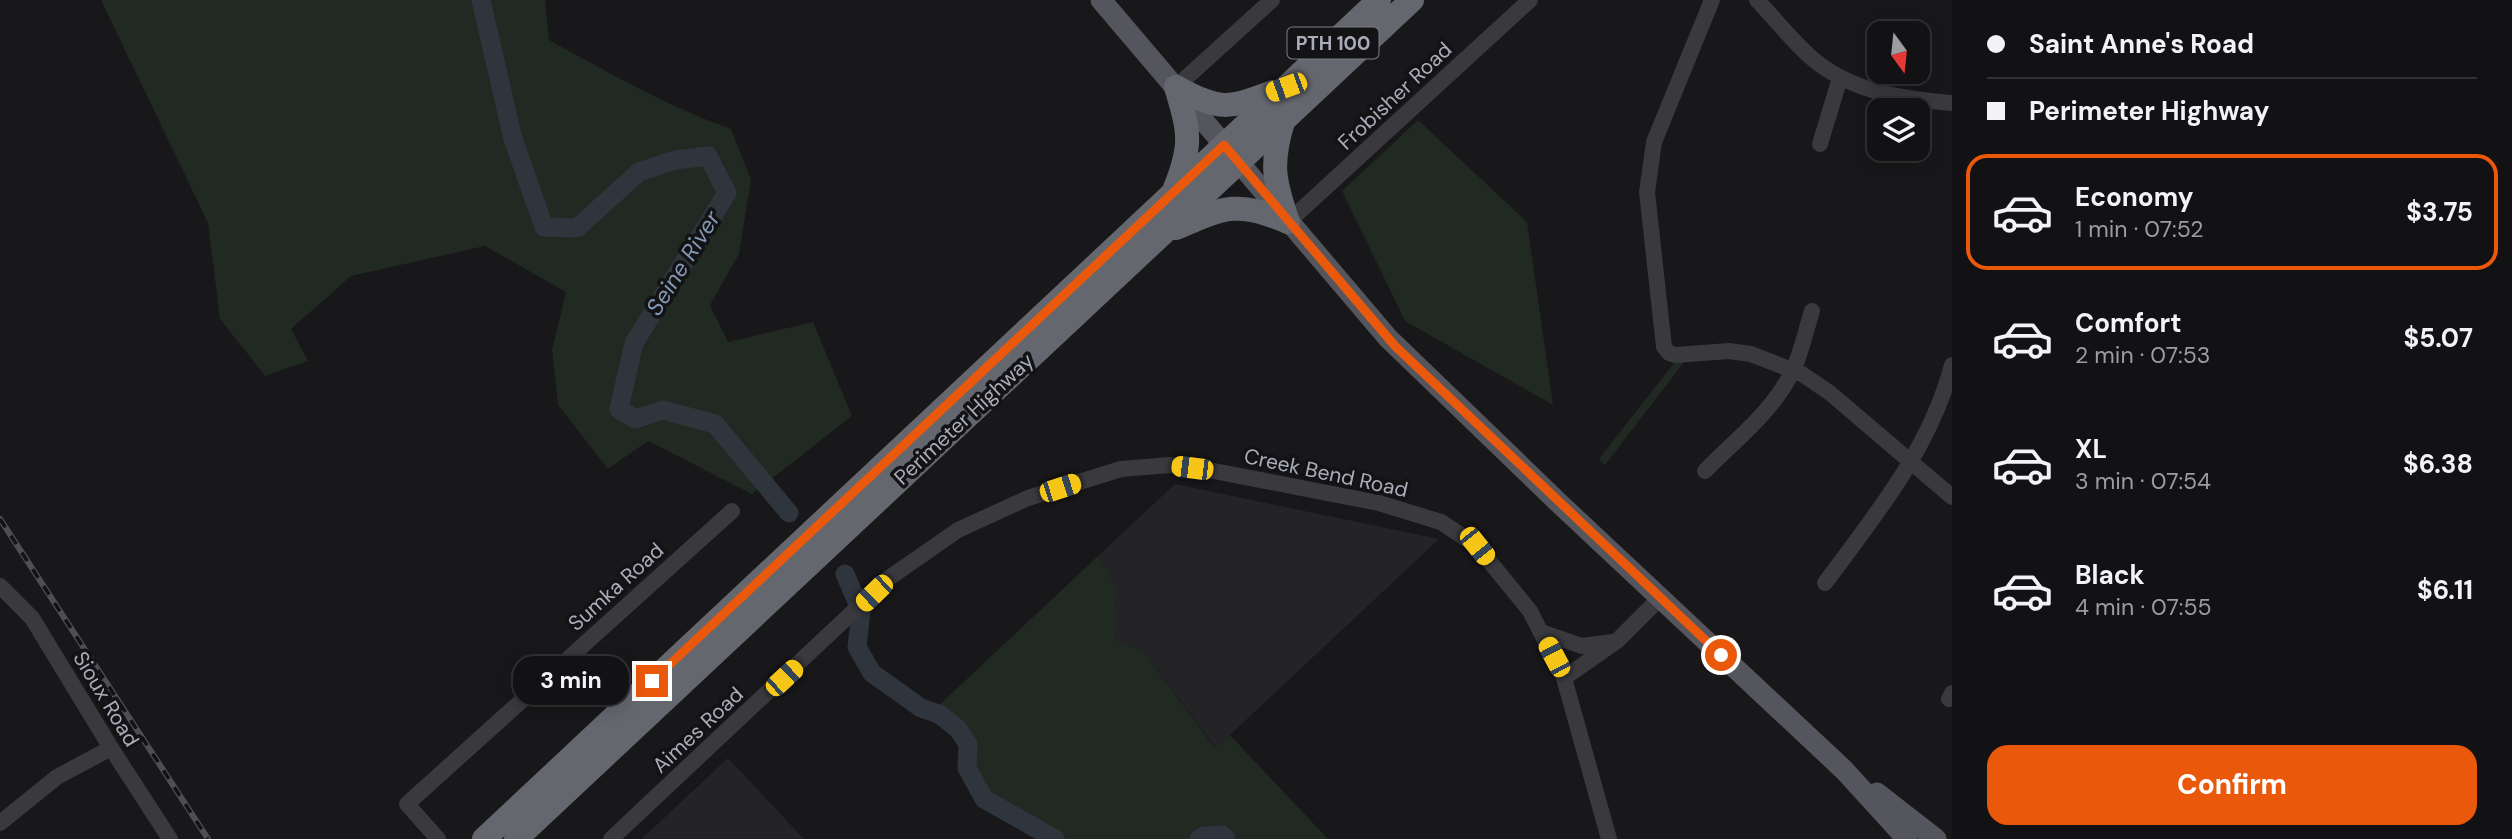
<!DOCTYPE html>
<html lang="en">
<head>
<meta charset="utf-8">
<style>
  :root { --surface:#121113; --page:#1f1f21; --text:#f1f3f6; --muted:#9c9da0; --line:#313133; --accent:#ea580c }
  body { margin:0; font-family:"DM Sans",sans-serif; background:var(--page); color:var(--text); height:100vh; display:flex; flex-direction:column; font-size:26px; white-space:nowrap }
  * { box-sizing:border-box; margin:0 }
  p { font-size:23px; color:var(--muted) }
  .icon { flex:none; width:38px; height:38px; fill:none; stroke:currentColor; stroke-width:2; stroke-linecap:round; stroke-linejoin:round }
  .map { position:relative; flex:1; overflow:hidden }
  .drawer { display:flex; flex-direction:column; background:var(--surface); width:560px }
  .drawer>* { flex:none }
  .guide { display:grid; align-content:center; height:154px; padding:0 35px; background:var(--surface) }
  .needle { width:46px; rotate:165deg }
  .controls { position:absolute; left:1867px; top:21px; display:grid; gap:14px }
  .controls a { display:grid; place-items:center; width:63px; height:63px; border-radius:14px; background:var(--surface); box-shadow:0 4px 18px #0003,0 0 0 2px var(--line); font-size:35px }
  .end { position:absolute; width:32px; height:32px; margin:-16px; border:9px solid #ea580c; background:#fff; box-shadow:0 0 0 4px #fff }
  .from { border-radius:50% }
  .bubble { position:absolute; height:49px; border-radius:21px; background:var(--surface); box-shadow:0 4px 18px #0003,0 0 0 2px var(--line); font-size:23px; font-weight:700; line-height:49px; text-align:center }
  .car { position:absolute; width:21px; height:42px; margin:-21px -10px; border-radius:9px; box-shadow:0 0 5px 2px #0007; background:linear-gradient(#f5c518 24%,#345 0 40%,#f5c518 0 76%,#345 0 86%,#f5c518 0) }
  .guide b { display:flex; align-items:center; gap:24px; height:66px; font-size:26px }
  .guide b+b { border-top:2px solid var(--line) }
  .guide i { width:18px; height:18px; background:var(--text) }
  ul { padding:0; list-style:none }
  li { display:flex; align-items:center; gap:21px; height:116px; margin:0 14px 10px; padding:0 21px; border:4px solid transparent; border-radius:21px }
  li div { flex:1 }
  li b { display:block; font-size:26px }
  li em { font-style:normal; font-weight:700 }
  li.selected { border-color:var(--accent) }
  li>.icon { width:63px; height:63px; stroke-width:1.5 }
  .primary-button { display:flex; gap:14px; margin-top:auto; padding:14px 35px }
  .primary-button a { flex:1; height:80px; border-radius:21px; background:var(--accent); color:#fff; font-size:28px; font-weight:700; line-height:80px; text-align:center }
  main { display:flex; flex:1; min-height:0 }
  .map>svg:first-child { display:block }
  .built { fill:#242326 }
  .green { fill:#212923 }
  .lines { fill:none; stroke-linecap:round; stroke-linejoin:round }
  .river { stroke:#2e353d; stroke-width:19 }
  .minor { stroke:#39393e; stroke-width:16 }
  .major { stroke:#55565d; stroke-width:21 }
  .highway { stroke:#65676f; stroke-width:24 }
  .rail-casing { stroke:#4e4f55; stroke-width:6 }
  .rail { stroke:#131214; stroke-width:3.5; stroke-dasharray:10; stroke-linecap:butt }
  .route { stroke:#ea580c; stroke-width:9 }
  .labels { text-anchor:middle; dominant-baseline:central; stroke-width:7; stroke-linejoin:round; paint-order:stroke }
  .shield { fill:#131214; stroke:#7d7e88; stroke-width:2 }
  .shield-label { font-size:19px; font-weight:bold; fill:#aaadb9 }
  .street-label { font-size:21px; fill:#aaadb9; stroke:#131214 }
  .water-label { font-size:23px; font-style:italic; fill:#8298b3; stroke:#131214 }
</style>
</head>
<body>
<main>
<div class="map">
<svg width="1952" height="839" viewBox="0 0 1952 839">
  <rect width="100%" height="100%" fill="#181719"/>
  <!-- built -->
  <g class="built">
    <path d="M1175,484L1439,539L1216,748L1143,651L1114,642L1116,587L1099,555Z"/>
    <path d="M728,758L804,839H642L648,833Z"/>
  </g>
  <!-- green -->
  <g class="green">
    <path d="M101,0H545L549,40C609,73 667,106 731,129L751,180L739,254L710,305L728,342L813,322L852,416L752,494L648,441L608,469L558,405L552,350L566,292L485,246L351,276L291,329L308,361L265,376L220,319L208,223Z"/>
    <path d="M1418,120L1527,222L1553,405L1405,321L1342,191Z"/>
    <path d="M1691,353L1605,465L1599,459L1681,354Z"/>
    <path d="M1099,555L1116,587L1115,642L1143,651L1215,748L1230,735L1328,839H1224L1208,833L1199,839H1050L1008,816L993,806L983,795L974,779L976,748L967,727L952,715L935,709Z"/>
  </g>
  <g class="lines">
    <!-- river -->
    <g class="river">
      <path d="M481,0L513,139L544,227L577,228L639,172L675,160L708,156L727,193L634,343L619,409L635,419L663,410L715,424L789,513"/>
      <path d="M845,574L861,611L857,647L872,673L921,708L939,714L958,729L968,744L967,768L984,799L1055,839"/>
      <path d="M1199,839L1204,836L1222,835L1226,839"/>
    </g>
    <!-- minor -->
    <g class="minor">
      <path d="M1712,0L1654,142L1647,192L1664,347L1669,353L1675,355L1729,351L1751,354L1802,374L1830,393L1952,497"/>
      <path d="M1757,0C1776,20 1793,42 1814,60C1853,92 1903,99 1952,103"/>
      <path d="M1176,87L1272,0"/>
      <path d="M1820,144L1840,78"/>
      <path d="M1288,222L1530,0"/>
      <path d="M1705,471C1736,439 1775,410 1794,368C1802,350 1806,330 1812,311"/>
      <path d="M1825,583C1876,514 1930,449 1952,365"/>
      <path d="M0,586L32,618L111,748L170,839"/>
      <path d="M1541,632L1582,646L1613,642"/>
      <path d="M1564,678L1617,641L1660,598"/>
      <path d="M1949,699L1952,693"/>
      <path d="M0,823L57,777L111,748"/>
      <path d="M438,839L407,804L732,511"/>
      <path d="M611,839L889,578L958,530L1028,498L1121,469L1170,465L1214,471L1379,503L1441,522L1477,546L1530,611L1564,678L1609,839"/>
    </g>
    <!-- major -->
    <g class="major">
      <path d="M1101,0L1388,338L1561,505L1844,770L1907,839"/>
      <path d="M1877,793L1936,839"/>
    </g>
    <!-- highway -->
    <g class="highway">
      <path d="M1176,87C1221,111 1227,109 1273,92"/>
      <path d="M1283,122C1270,164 1274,181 1288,222"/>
      <path d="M1175,188C1193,144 1189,131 1176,87"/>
      <path d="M1176,228C1227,206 1237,201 1288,222"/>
      <path d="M484,839L1379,0"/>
      <path d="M516,839L1412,0"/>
    </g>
    <defs>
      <path id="rail" d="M0,519L208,839"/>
    </defs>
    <!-- rail casing -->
    <use href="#rail" class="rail-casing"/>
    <!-- rail -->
    <use href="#rail" class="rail"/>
  </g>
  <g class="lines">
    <!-- route -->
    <path class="route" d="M652,681L1224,145L1395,346L1721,655"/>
  </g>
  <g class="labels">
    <!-- shield labels -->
    <rect class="shield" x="1287.5" y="27.5" width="91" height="31" rx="5"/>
    <g class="shield-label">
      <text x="1333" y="43">PTH 100</text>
    </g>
    <!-- street labels -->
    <g class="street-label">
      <text transform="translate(1395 96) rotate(-43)">Frobisher Road</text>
      <text transform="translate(964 419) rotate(-43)">Perimeter Highway</text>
      <text transform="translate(1326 473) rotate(12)">Creek Bend Road</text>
      <text transform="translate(616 587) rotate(-42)">Sumka Road</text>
      <text transform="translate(106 699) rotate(59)">Sioux Road</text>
      <text transform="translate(698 730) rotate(-43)">Aimes Road</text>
    </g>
    <!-- water labels -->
    <g class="water-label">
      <text transform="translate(683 263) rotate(-58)">Seine River</text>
    </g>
  </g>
</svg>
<div class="controls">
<a><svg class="needle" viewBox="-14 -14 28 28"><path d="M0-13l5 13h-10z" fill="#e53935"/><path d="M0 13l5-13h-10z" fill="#9c9da0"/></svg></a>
<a><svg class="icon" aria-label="layers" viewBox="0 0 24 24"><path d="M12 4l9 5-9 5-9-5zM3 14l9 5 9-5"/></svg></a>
</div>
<i class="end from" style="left:1721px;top:655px"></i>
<i class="end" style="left:652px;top:681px"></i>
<div class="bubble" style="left:513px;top:656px;width:116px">3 min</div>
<i class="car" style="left:1286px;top:87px;rotate:250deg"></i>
<i class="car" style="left:1192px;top:468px;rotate:277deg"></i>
<i class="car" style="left:1060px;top:488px;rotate:72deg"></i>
<i class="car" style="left:1477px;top:546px;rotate:141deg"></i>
<i class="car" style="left:874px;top:593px;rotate:226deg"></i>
<i class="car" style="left:1554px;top:657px;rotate:332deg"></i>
<i class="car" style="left:784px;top:678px;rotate:47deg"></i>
</div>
<section class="drawer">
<div class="guide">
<b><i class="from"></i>Saint Anne's Road</b>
<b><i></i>Perimeter Highway</b>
</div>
<ul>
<li class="selected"><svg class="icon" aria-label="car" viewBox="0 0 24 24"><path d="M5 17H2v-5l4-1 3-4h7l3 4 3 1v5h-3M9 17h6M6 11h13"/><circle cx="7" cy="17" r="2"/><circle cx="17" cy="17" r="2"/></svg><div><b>Economy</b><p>1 min · 07:52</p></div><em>$3.75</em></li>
<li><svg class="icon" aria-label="car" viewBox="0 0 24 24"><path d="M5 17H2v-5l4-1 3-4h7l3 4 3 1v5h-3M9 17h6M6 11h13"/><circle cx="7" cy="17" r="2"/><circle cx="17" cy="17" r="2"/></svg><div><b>Comfort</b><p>2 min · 07:53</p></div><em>$5.07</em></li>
<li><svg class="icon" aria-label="car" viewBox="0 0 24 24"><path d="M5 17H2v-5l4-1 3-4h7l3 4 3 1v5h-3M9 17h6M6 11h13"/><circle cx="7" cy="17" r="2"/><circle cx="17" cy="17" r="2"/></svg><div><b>XL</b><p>3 min · 07:54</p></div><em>$6.38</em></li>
<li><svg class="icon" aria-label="car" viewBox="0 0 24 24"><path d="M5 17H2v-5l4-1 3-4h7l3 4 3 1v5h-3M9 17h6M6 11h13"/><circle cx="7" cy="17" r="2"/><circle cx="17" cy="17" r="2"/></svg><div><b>Black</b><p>4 min · 07:55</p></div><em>$6.11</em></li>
</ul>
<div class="primary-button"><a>Confirm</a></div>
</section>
</main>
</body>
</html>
